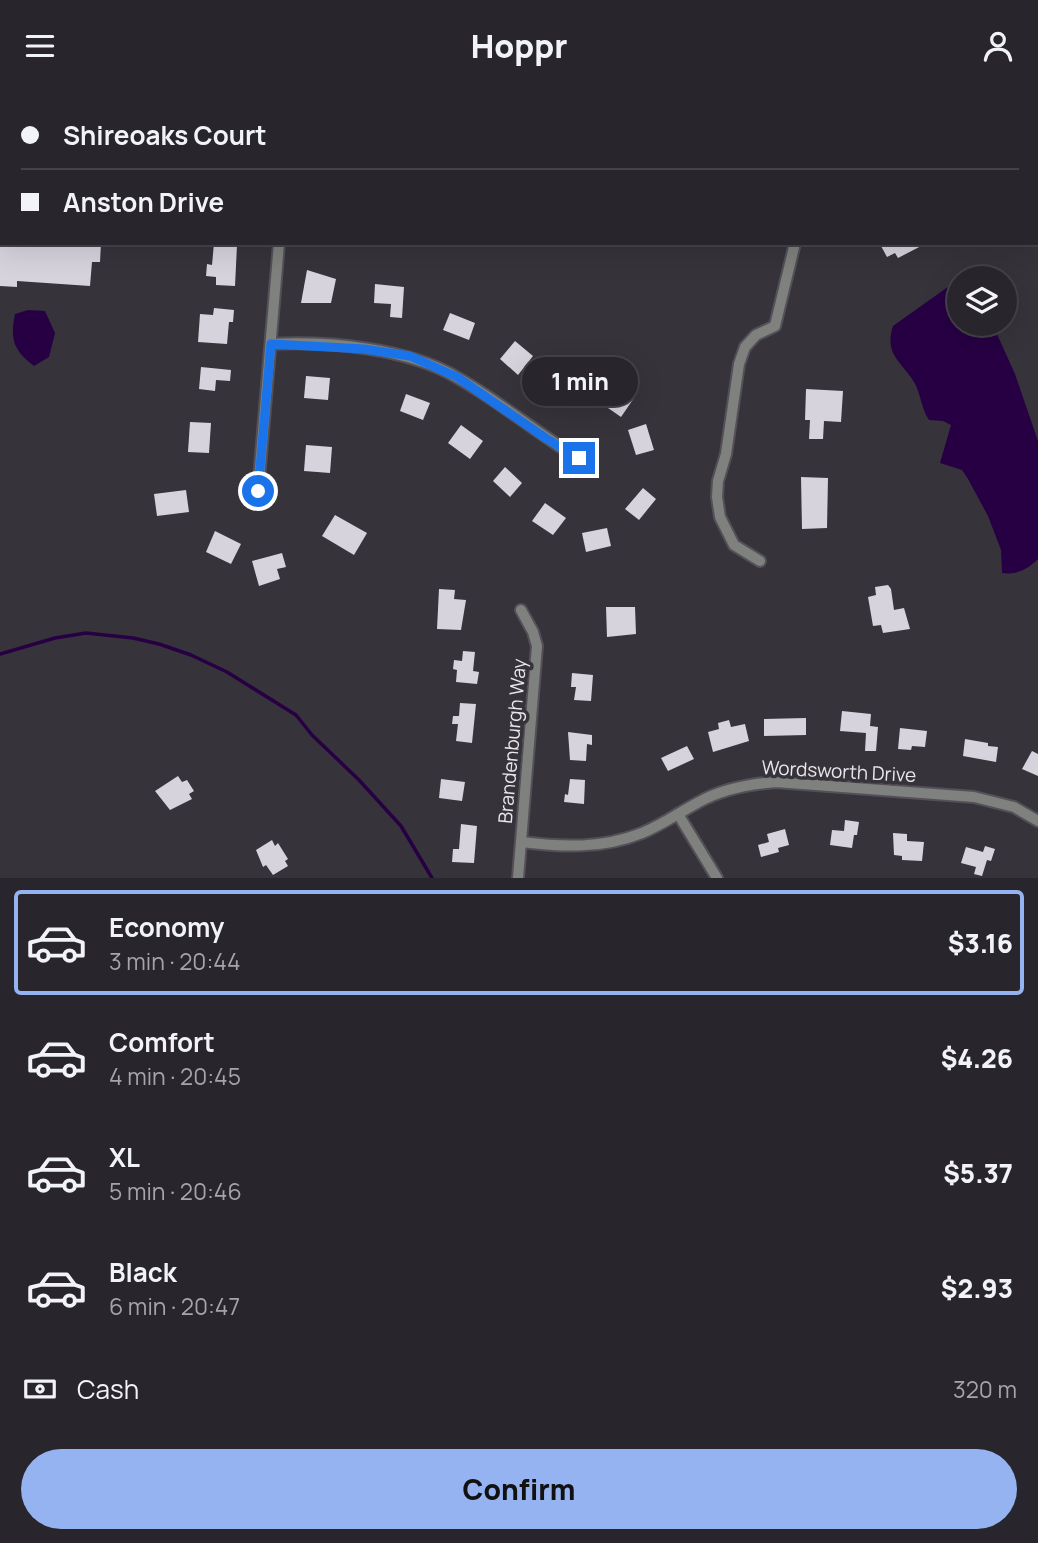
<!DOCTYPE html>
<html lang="en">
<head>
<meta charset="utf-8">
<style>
  :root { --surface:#28262c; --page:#343238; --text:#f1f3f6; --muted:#a5a5a9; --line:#444348; --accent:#95b2f1 }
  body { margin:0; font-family:Manrope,sans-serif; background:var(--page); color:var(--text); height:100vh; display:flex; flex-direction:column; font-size:26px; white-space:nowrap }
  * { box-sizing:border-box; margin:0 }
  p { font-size:23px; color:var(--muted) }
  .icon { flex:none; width:38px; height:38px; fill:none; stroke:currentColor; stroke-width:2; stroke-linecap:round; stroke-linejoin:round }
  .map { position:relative; height:787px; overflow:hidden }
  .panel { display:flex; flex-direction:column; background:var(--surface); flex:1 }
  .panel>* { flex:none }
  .hud { position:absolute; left:0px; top:0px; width:1040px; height:154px; box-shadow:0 7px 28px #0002,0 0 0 2px var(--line); display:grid; align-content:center; height:154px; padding:0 21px; background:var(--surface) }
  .tools { position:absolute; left:947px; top:175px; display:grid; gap:14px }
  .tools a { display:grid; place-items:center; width:70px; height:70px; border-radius:50%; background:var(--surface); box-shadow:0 7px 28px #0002,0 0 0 2px var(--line); font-size:35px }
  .end { position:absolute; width:32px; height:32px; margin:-16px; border:9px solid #1a73e8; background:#fff; box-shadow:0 0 0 4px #fff }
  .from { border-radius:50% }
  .bubble { position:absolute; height:49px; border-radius:24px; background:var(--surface); box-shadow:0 7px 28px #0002,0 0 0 2px var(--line); font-size:23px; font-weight:800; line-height:49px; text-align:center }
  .hud b { display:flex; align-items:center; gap:24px; height:66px; font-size:26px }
  .hud b+b { border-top:2px solid var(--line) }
  .hud i { width:18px; height:18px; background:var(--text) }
  ul { padding:12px 0 0; list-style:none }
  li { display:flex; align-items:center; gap:21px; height:105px; margin:0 14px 10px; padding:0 7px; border:4px solid transparent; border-radius:7px }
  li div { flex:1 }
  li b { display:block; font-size:26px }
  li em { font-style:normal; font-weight:800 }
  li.current { border-color:var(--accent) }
  li>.icon { width:63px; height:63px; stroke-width:1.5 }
  .pay { display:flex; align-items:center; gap:18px; height:77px; padding:0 21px; font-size:26px }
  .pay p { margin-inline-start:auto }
  .cta { display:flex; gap:14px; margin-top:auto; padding:14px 21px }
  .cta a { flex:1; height:80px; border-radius:42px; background:var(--accent); color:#111; font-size:28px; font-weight:800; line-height:80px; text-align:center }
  header { display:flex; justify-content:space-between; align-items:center; height:91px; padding:0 21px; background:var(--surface); font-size:32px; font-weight:800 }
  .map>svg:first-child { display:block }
  .water { fill:#270044 }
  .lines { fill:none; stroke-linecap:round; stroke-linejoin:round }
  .stream { stroke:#270044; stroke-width:3.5 }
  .building { fill:#d7d3dd }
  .street-casing { stroke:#535057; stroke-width:14 }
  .street { stroke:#7e817d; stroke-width:10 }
  .route { stroke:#1a73e8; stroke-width:9 }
  .labels { text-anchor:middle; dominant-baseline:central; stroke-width:7; stroke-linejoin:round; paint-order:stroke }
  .street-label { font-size:19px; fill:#e9e7ec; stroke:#36333b }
</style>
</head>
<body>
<header><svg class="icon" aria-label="menu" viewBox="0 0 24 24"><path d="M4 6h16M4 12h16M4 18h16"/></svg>Hoppr<svg class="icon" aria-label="person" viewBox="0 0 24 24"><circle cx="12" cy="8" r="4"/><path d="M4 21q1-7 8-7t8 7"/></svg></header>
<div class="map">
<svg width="1038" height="787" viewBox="0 0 1038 787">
  <rect width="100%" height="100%" fill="#36333b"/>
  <!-- water -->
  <g class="water">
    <path d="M959,188V233H997L996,241L1015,283L1038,350V468C1028,478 1017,484 1002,482L1001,459L988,425L968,388L962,379L940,372L951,334L943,330L929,329C921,317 921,303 914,291C901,270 884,264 893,235Z"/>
    <path d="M28,219L45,220L55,242L49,266L34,275C13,259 10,248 15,223Z"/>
  </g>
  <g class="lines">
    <!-- stream -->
    <path class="stream" d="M0,563L55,547L86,542L133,547L159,553L191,564L227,581L296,624L312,644L359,689L401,735L432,787"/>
  </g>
  <!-- building -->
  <g class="building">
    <path d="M0,152H101L100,171H92L90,195L17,190V196L0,195Z"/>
    <path d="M214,152L237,154L235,195L216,194V186L206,185L207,173L212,174Z"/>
    <path d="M886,152H927L898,167L895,162L887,166L881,155Z"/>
    <path d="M307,179L336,188L331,212H301Z"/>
    <path d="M375,193L404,196L402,227L390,226L391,213L374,212Z"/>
    <path d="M214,217L234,219L233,231H229L227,253L198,251L200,223L213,224Z"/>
    <path d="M450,222L475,232L469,249L443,239Z"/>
    <path d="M515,250L533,265L518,284L500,268Z"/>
    <path d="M201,276L231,279L230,290L216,289L215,300L199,298Z"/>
    <path d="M557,280L577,293L564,313L544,299Z"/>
    <path d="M306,285L330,287L328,309L304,307Z"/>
    <path d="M611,291L634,307L621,326L598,310Z"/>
    <path d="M806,298L843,300L841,331L824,330L823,348H809L810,329H805Z"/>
    <path d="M406,303L430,312L423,329L400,320Z"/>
    <path d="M190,331L211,332L209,362L188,361Z"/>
    <path d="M646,333L654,359L636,364L628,339Z"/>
    <path d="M461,334L483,350L470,368L448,352Z"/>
    <path d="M306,354L332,356L330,382L304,380Z"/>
    <path d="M505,376L522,392L510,406L493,390Z"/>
    <path d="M801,386L828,387L827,437L802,438Z"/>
    <path d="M643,397L656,408L639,429L625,418Z"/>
    <path d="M186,399L189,421L157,425L154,403Z"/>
    <path d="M545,412L566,427L553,444L532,430Z"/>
    <path d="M335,424L367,442L354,464L322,445Z"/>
    <path d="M607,437L611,455L586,461L582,442Z"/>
    <path d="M215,440L241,453L231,473L206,461Z"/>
    <path d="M282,462L286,476L277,478L280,488L259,495L252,470Z"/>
    <path d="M888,494L891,498L894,519L904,517L910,538L883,542L881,534L873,535L868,506L876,504L875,496Z"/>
    <path d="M439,498L455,499L454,508L466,509L461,539L437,538Z"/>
    <path d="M606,516H635L636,543L607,546Z"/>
    <path d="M463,560L475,561L473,580L479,581L477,593L456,591L457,579L453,578L454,569L462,570Z"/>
    <path d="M572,582L593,584L591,610L574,609L576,596H571Z"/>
    <path d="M460,612L476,613L472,652L456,650L458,633H452L453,625H459Z"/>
    <path d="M842,620L871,623L870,635L878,636L876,660H865L866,642L840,640Z"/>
    <path d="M806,627V644L764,645V628Z"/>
    <path d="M729,629L731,636L745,633L749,650L713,661L708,641L719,638L718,632Z"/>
    <path d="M900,637L927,640L925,656L912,655L911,659L898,658Z"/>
    <path d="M568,641L592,644V654L587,653L586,670L570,669Z"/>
    <path d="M965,648L988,652V655L998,656L996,671L963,665Z"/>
    <path d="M687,655L694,668L668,680L661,667Z"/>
    <path d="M1032,660L1038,663V685L1022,678Z"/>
    <path d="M178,685L182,691L187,689L194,700L189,703L192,708L170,719L155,700Z"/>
    <path d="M441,688L465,691L462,710L439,707Z"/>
    <path d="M570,688L585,689L584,713L564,711L565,703L568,704Z"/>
    <path d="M845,729L859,731L857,744H854L852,757L830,754L832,739L844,740Z"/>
    <path d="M461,733L477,735L474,772L452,771L453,758H459Z"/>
    <path d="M785,738L789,754L778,757L779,761L761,766L758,754L769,751L767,743Z"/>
    <path d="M893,742L907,743V750L924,751L922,770L902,769V765L894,764Z"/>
    <path d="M272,749L275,755L278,752L288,768L285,770L288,775L273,784L266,774L263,776L256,759Z"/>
    <path d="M985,755L995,758L991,770L987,769L982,785L974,783L976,776L961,772L966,756L983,761Z"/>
  </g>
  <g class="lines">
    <defs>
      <g id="street">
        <path d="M290,2L291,0"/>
        <path d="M650,2L651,0"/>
        <path d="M894,2V0"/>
        <path d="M271,253C329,250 408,257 458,287C500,311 537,342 578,367"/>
        <path d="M258,400L279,152"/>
        <path d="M760,470L734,454L720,426L717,406L718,390L726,363L739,273L745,256L756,244L775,235L795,152"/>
        <path d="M678,723L717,787"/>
        <path d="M521,751C563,756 602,758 642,742C662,734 680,721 699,711C722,698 749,693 776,691L974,706L1014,716L1038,730"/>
        <path d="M518,787L537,555L533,541L521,519"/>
      </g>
    </defs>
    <!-- street casing -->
    <use href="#street" class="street-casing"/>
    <!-- street -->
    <use href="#street" class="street"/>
  </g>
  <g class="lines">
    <!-- route -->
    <path class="route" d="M258,400L271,253L364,258L410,265L457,286L547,348L579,367"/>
  </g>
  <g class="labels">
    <!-- street labels -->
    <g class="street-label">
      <text transform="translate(512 650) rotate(-85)">Brandenburgh Way</text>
      <text transform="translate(839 680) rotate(3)">Wordsworth Drive</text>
    </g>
  </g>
</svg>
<div class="tools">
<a><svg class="icon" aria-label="layers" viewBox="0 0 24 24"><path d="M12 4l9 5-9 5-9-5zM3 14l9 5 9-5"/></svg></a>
</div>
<i class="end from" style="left:258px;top:400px"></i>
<i class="end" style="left:579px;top:367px"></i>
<div class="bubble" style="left:522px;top:266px;width:116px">1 min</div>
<div class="hud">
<b><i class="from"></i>Shireoaks Court</b>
<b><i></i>Anston Drive</b>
</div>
</div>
<section class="panel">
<ul>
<li class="current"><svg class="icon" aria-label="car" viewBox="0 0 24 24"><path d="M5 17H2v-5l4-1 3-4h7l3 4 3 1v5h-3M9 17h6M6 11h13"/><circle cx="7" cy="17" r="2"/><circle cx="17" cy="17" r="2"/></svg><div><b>Economy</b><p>3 min · 20:44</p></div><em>$3.16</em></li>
<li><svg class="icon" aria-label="car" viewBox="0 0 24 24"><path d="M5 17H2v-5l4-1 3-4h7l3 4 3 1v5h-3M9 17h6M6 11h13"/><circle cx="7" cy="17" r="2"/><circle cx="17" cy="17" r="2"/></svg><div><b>Comfort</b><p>4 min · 20:45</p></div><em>$4.26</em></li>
<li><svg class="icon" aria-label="car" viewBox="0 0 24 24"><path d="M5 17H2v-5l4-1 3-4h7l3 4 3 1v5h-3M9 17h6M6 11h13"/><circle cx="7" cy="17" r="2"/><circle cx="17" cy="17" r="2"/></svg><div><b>XL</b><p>5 min · 20:46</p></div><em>$5.37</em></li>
<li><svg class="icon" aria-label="car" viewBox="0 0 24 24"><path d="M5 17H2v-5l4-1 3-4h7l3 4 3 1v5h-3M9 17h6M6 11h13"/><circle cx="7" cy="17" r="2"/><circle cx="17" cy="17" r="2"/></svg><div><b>Black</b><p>6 min · 20:47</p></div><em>$2.93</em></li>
</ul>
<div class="pay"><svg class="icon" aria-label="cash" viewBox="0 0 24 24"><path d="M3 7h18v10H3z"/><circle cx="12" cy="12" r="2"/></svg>Cash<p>320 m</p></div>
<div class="cta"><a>Confirm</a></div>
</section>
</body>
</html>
